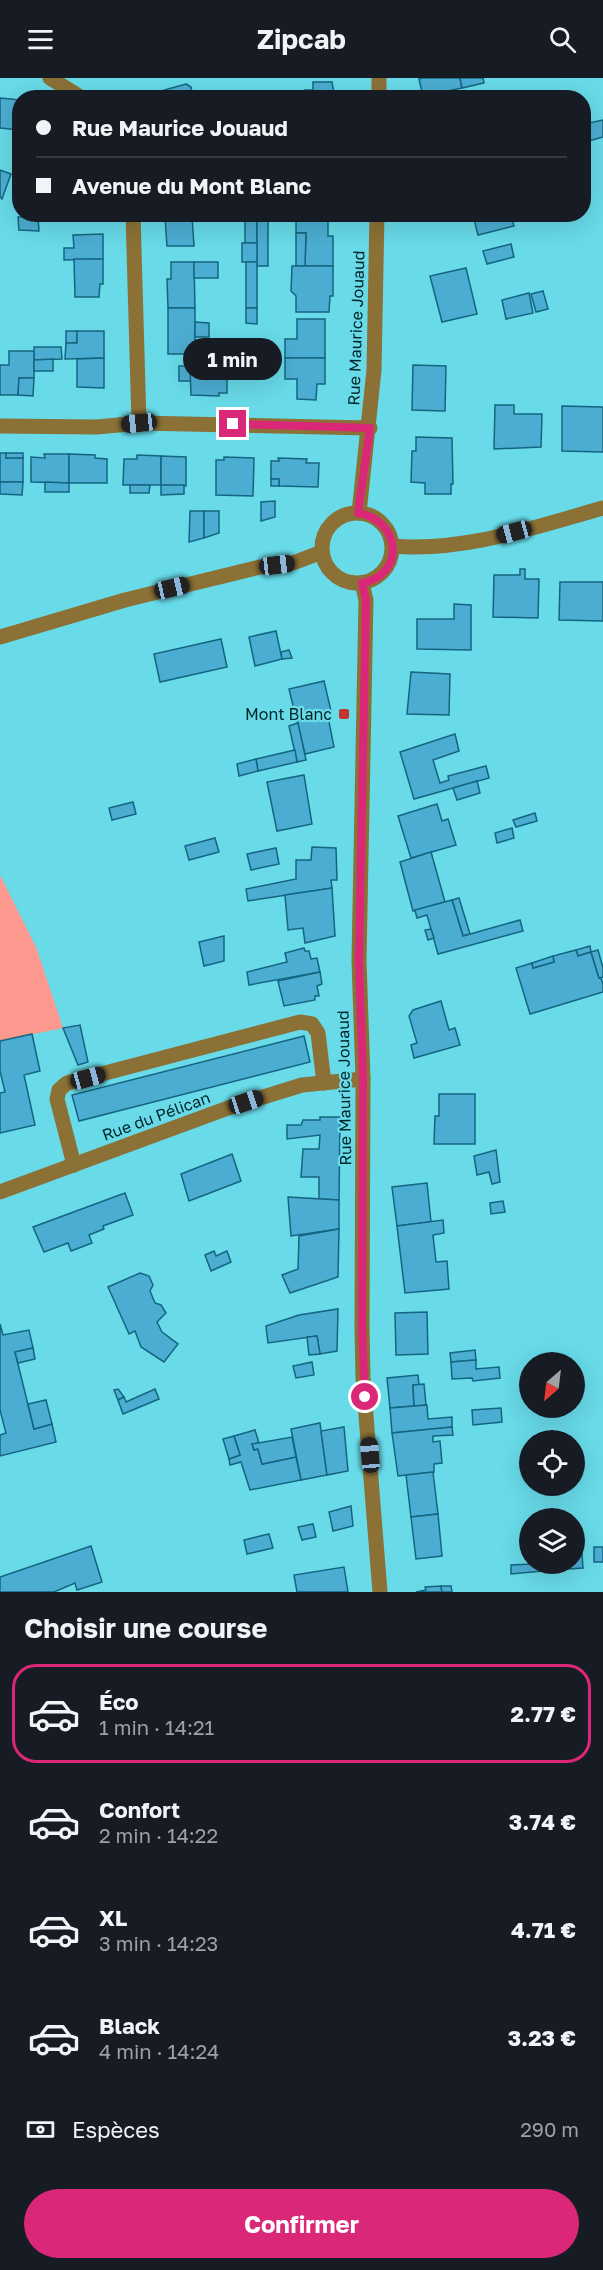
<!DOCTYPE html>
<html lang="fr">
<head>
<meta charset="utf-8">
<style>
  :root { --surface:#171b24; --page:#20242c; --text:#f1f3f6; --muted:#9ea1a6; --line:#363941; --accent:#db2777 }
  body { margin:0; font-family:"Golos Text",sans-serif; background:var(--page); color:var(--text); height:100vh; display:flex; flex-direction:column; font-size:22px; white-space:nowrap }
  * { box-sizing:border-box; margin:0 }
  p { font-size:20px; color:var(--muted) }
  .icon { flex:none; width:33px; height:33px; fill:none; stroke:currentColor; stroke-width:2; stroke-linecap:round; stroke-linejoin:round }
  .map { position:relative; height:1514px; overflow:hidden }
  .side { display:flex; flex-direction:column; background:var(--surface); flex:1 }
  .side>* { flex:none }
  .hud { position:absolute; left:12px; top:12px; width:579px; height:132px; border-radius:24px; box-shadow:0 6px 24px #0002; display:grid; align-content:center; height:132px; padding:0 24px; background:var(--surface) }
  .needle { width:39px; rotate:208deg }
  .tools { position:absolute; left:519px; top:1274px; display:grid; gap:12px }
  .tools a { display:grid; place-items:center; width:66px; height:66px; border-radius:50%; background:var(--surface); box-shadow:0 6px 24px #0002; font-size:30px }
  .end { position:absolute; width:27px; height:27px; margin:-14px; border:8px solid #db2777; background:#fff; box-shadow:0 0 0 3px #fff }
  .from { border-radius:50% }
  .bubble { position:absolute; height:42px; border-radius:21px; background:var(--surface); box-shadow:0 6px 24px #0002; font-size:20px; font-weight:700; line-height:42px; text-align:center }
  .car { position:absolute; width:18px; height:36px; margin:-18px -9px; border-radius:8px; box-shadow:0 0 4px 2px #0007; background:linear-gradient(#222 24%,#8ab4d8 0 40%,#222 0 76%,#8ab4d8 0 86%,#222 0) }
  .hud b { display:flex; align-items:center; gap:21px; height:57px; font-size:22px }
  .hud b+b { border-top:2px solid var(--line) }
  .hud i { width:15px; height:15px; background:var(--text) }
  ul { padding:0; list-style:none }
  li { display:flex; align-items:center; gap:18px; height:99px; margin:0 12px 9px; padding:0 12px; border:3px solid transparent; border-radius:24px }
  li div { flex:1 }
  li b { display:block; font-size:22px }
  li em { font-style:normal; font-weight:700 }
  li.selected { border-color:var(--accent) }
  li>.icon { width:54px; height:54px; stroke-width:1.5 }
  h2 { padding:0 24px; font-size:27px; line-height:72px }
  .pay { display:flex; align-items:center; gap:15px; height:66px; padding:0 24px; font-size:22px }
  .pay p { margin-inline-start:auto }
  .button { display:flex; gap:12px; margin-top:auto; padding:12px 24px }
  .button a { flex:1; height:69px; border-radius:36px; background:var(--accent); color:#fff; font-size:24px; font-weight:700; line-height:69px; text-align:center }
  header { display:flex; justify-content:space-between; align-items:center; height:78px; padding:0 24px; background:var(--surface); font-size:27px; font-weight:700 }
  .map>svg:first-child { display:block }
  .green { fill:#fd988e }
  .building { fill:#4cadd2; stroke:#146580; stroke-width:1.5 }
  .lines { fill:none; stroke-linecap:round; stroke-linejoin:round }
  .minor { stroke:#8b7136; stroke-width:15 }
  .route { stroke:#db2777; stroke-width:8 }
  .poi-dot { fill:#c33533; stroke:#68dae8; stroke-width:2 }
  .labels { text-anchor:middle; dominant-baseline:central; stroke-width:4.5; stroke-linejoin:round; paint-order:stroke }
  .street-label { font-size:16px; fill:#00262a; stroke:#68dae8 }
  .poi-label { font-size:16px; fill:#00262a; stroke:#68dae8; text-anchor:end }
</style>
</head>
<body>
<header><svg class="icon" aria-label="menu" viewBox="0 0 24 24"><path d="M4 6h16M4 12h16M4 18h16"/></svg>Zipcab<svg class="icon" aria-label="search" viewBox="0 0 24 24"><circle cx="10" cy="10" r="6"/><path d="M15 15l6 6"/></svg></header>
<div class="map">
<svg width="603" height="1514" viewBox="0 0 603 1514">
  <rect width="100%" height="100%" fill="#68dae8"/>
  <!-- green -->
  <path class="green" d="M0,797L36,869L63,950L0,963Z"/>
  <!-- building -->
  <g class="building">
    <path d="M423,0H460L462,10L423,18L419,1Z"/>
    <path d="M460,0H483L484,5L462,10Z"/>
    <path d="M313,4H332L335,20H305V12H313Z"/>
    <path d="M186,6L191,9L193,20H151L150,16Z"/>
    <path d="M0,20L20,22V52L0,50Z"/>
    <path d="M603,42V59L585,64L584,46Z"/>
    <path d="M0,92L11,96L2,121L0,119Z"/>
    <path d="M165,136H192V138L165,139Z"/>
    <path d="M294,136H328V142L295,141Z"/>
    <path d="M466,136H511L514,148L478,157L474,141L467,142Z"/>
    <rect x="245" y="137" width="12" height="28"/>
    <path d="M38,138L39,153L19,152L18,139Z"/>
    <path d="M192,138L194,168H167L165,139Z"/>
    <rect x="257" y="141" width="11" height="47"/>
    <path d="M296,141L328,142V158H333V188H305L306,155H296Z"/>
    <path d="M296,155H306L305,188H296Z"/>
    <path d="M103,156V181L64,182V170H74L73,157Z"/>
    <rect x="242" y="165" width="15" height="19"/>
    <path d="M511,166L514,179L487,186L483,173Z"/>
    <path d="M74,181H103V206H100L99,219H75Z"/>
    <path d="M171,184H194L195,230H168L167,201H171Z"/>
    <rect x="194" y="184" width="24" height="16"/>
    <rect x="246" y="184" width="11" height="46"/>
    <path d="M292,188H333V218H330L329,234H296V218L291,213Z"/>
    <path d="M466,190L477,236L442,244L430,198Z"/>
    <path d="M543,213L548,231L536,234L531,216Z"/>
    <path d="M529,215L533,235L506,241L502,222Z"/>
    <rect x="168" y="230" width="27" height="46"/>
    <path d="M246,230H257V246L246,245Z"/>
    <path d="M297,241H325V280H285V261H297Z"/>
    <path d="M195,244L209,245V259H195Z"/>
    <rect x="66" y="253" width="11" height="12"/>
    <path d="M77,253H104V280L65,281L66,265H77Z"/>
    <path d="M34,269H61L62,281L34,282Z"/>
    <path d="M9,273H34V300H19L18,317H0V287H9Z"/>
    <rect x="242" y="277" width="15" height="19"/>
    <path d="M104,280V310L77,309V281Z"/>
    <path d="M285,280H325V306H317L316,322L297,321V301H285Z"/>
    <path d="M53,281V293H34V282Z"/>
    <path d="M413,287L446,288L445,333L412,332Z"/>
    <path d="M179,288H190L191,303H179Z"/>
    <path d="M190,288H220L219,296L227,295V315H219V318L191,317Z"/>
    <path d="M19,300H34L33,318L18,317Z"/>
    <path d="M495,327H514V336H542L541,369L494,371Z"/>
    <path d="M562,328L603,329V374L562,373Z"/>
    <path d="M416,359L452,360L453,406H451V416H425V405L411,404L412,373H416Z"/>
    <path d="M0,375H6V380H23V404H0Z"/>
    <rect x="6" y="375" width="17" height="5"/>
    <path d="M44,376H69V405L31,404V379L45,380Z"/>
    <path d="M69,376L95,377V380L107,381V405H69Z"/>
    <path d="M137,377L161,378V407H123L124,381H137Z"/>
    <path d="M161,378L186,379V408L161,407Z"/>
    <path d="M224,379L254,380L253,418L216,417V382H224Z"/>
    <path d="M278,380L307,381L306,385H319L318,409L279,408V401H271V383H279Z"/>
    <rect x="271" y="401" width="8" height="7"/>
    <path d="M0,404H23L22,417L0,416Z"/>
    <path d="M45,404L69,405V414H45Z"/>
    <path d="M130,407H150L149,415H130Z"/>
    <path d="M161,407H184V416L161,417Z"/>
    <path d="M275,423V439L261,443V424Z"/>
    <path d="M190,433H204V460L189,464Z"/>
    <path d="M204,433H219V455L204,460Z"/>
    <path d="M520,491H525V501H539L538,540L493,539L494,497H520Z"/>
    <path d="M560,504H603V543L559,542Z"/>
    <path d="M454,526L471,527V572L417,571V541H454Z"/>
    <path d="M276,553L282,581L255,588L249,559Z"/>
    <path d="M221,561L227,589L160,604L154,576Z"/>
    <path d="M289,572L292,580L282,581L281,574Z"/>
    <path d="M411,594L450,596L449,637L407,636Z"/>
    <path d="M324,603L332,637L328,639L334,669L305,676L289,611Z"/>
    <path d="M298,645L306,682L297,684L289,648Z"/>
    <path d="M455,656L459,673L433,682L440,705L449,702L448,698L486,688L489,700L414,721L400,674Z"/>
    <path d="M295,672L297,684L258,693L256,681Z"/>
    <path d="M256,681L258,693L239,698L237,686Z"/>
    <path d="M304,697L312,746L277,753L267,704Z"/>
    <path d="M477,703L480,715L457,722L453,710Z"/>
    <path d="M133,724L136,736L112,742L109,730Z"/>
    <path d="M437,726L442,743L448,741L456,767L411,780L398,738Z"/>
    <path d="M535,735L537,743L516,749L513,742Z"/>
    <path d="M512,750L514,760L497,765L495,755Z"/>
    <path d="M215,760L219,774L189,782L185,768Z"/>
    <path d="M312,769L336,770L337,802H331L332,810L248,823L246,811L296,801V782H311Z"/>
    <path d="M276,770L279,786L251,792L247,776Z"/>
    <path d="M431,774L445,824L413,833L400,784Z"/>
    <path d="M332,810L335,858L305,865L303,850L288,852L285,817Z"/>
    <path d="M459,820L470,856L463,858L452,822Z"/>
    <path d="M452,822L463,858L520,842L523,853L438,876L427,837L417,840L415,832Z"/>
    <path d="M431,851L434,860L428,862L425,852Z"/>
    <path d="M224,858V883L204,888L199,864Z"/>
    <path d="M590,868L591,874L578,878L576,872Z"/>
    <path d="M304,870L305,873H309L311,881L317,880L320,894L249,907L247,894L287,884L285,875Z"/>
    <path d="M576,872L578,878L591,874L599,900H601L603,906V914L530,936L516,890L532,885L533,890L554,884L553,878Z"/>
    <path d="M598,872L603,890V899L599,900L591,874Z"/>
    <path d="M553,878L554,884L533,890L532,885Z"/>
    <path d="M320,894L322,906L317,908L319,918H315V922L284,928L278,903Z"/>
    <path d="M441,923L449,952L455,950L460,967L414,980L411,967L417,965L409,938L413,932Z"/>
    <path d="M80,947L88,984L78,987L63,950Z"/>
    <path d="M32,956L40,993L24,997L35,1047L0,1055V1015L5,1014L0,993V963Z"/>
    <path d="M304,958L310,984L79,1043L72,1017Z"/>
    <path d="M439,1016H475V1066H434L435,1038H439Z"/>
    <path d="M320,1039H340L339,1122L319,1121V1099H301L303,1071H319L320,1057L287,1061V1047H301L303,1042H320Z"/>
    <path d="M496,1072L500,1104L492,1106L489,1094L477,1097L474,1078Z"/>
    <path d="M232,1076L241,1103L189,1123L181,1096Z"/>
    <path d="M427,1105L431,1144L397,1148L392,1109Z"/>
    <path d="M125,1115L133,1137L103,1148L104,1151L89,1157L92,1165L71,1173L68,1165L44,1174L33,1149Z"/>
    <path d="M288,1119L339,1122V1151L291,1158Z"/>
    <path d="M503,1123L505,1134L491,1136L490,1125Z"/>
    <path d="M443,1142L444,1155L433,1157L436,1184L447,1183L449,1211L405,1215L397,1148Z"/>
    <path d="M339,1151L338,1199L290,1215L282,1197L298,1191L299,1158Z"/>
    <path d="M214,1173L216,1178L227,1173L231,1184L211,1193L205,1177Z"/>
    <path d="M140,1195L149,1198L153,1207L150,1213L155,1225L161,1227L166,1235L157,1244L162,1254L178,1266L164,1284L141,1269L135,1253L129,1256L108,1209Z"/>
    <path d="M338,1231L337,1273L320,1276L317,1258L268,1265L266,1248L299,1237Z"/>
    <path d="M427,1234L428,1276L396,1277L395,1235Z"/>
    <path d="M0,1246L3,1257L29,1252L33,1270L15,1274L34,1351L52,1346L56,1364L0,1378V1357L6,1355L0,1332Z"/>
    <path d="M317,1258L320,1276L309,1277L307,1259Z"/>
    <path d="M33,1270L35,1281L18,1285L15,1274Z"/>
    <path d="M475,1272L476,1282L451,1284L450,1275Z"/>
    <path d="M476,1282V1291L499,1289L500,1300L473,1303L472,1300L452,1301L451,1284Z"/>
    <path d="M312,1284L314,1297L296,1300L293,1288Z"/>
    <path d="M418,1297L419,1307H413L414,1328L390,1330L387,1300Z"/>
    <path d="M424,1306L426,1327L414,1328L413,1307Z"/>
    <path d="M118,1311L124,1319L118,1322L114,1312Z"/>
    <path d="M155,1311L159,1321L123,1336L118,1322L124,1319L126,1324Z"/>
    <path d="M46,1322L52,1346L34,1351L28,1326Z"/>
    <path d="M427,1327L428,1341L452,1339V1349L392,1355L390,1330Z"/>
    <path d="M501,1330L502,1344L473,1347L472,1332Z"/>
    <path d="M320,1345L327,1397L301,1402L291,1351Z"/>
    <path d="M344,1349L348,1393L327,1397L321,1353Z"/>
    <path d="M452,1349L453,1357L433,1358V1364L440,1363L442,1385L434,1386V1394L398,1398L392,1355Z"/>
    <path d="M255,1352L259,1365L252,1366L254,1372L258,1371L262,1386L296,1379L301,1402L250,1412L241,1384L230,1387L229,1381L240,1377L234,1358Z"/>
    <path d="M234,1358L240,1377L229,1381L223,1361Z"/>
    <path d="M292,1359L296,1379L262,1386L258,1371L254,1372L252,1366Z"/>
    <path d="M433,1394L438,1436L411,1439L406,1397Z"/>
    <path d="M543,1407H553V1414L543,1415Z"/>
    <path d="M351,1428L353,1448L333,1453L329,1434Z"/>
    <path d="M438,1436L442,1478L416,1481L411,1439Z"/>
    <path d="M313,1446L316,1459L302,1462L298,1449Z"/>
    <path d="M269,1456L273,1470L247,1476L244,1462Z"/>
    <path d="M91,1468L102,1504L77,1512L75,1505L54,1514H0V1499Z"/>
    <rect x="594" y="1469" width="9" height="15"/>
    <path d="M574,1476H582L583,1490L554,1492L553,1485H574Z"/>
    <path d="M553,1485L554,1492L511,1496V1487Z"/>
    <path d="M344,1489L348,1514H297L294,1497Z"/>
    <path d="M441,1508L442,1514H416L426,1512L425,1509Z"/>
    <path d="M441,1508H451L452,1514H442Z"/>
  </g>
  <g class="lines">
    <!-- minor -->
    <g class="minor">
      <path d="M50,0L82,20"/>
      <path d="M379,20V0"/>
      <path d="M133,136L139,345"/>
      <path d="M0,348L97,349L139,345L370,350"/>
      <circle cx="357" cy="470" r="35"/>
      <path d="M359,435L374,292L377,136"/>
      <path d="M393,468C465,474 535,449 603,430"/>
      <path d="M362,505L366,522L359,882L363,1001L362,1249L363,1300L380,1514"/>
      <path d="M0,559L125,522L260,489L293,485L322,474"/>
      <path d="M74,1087L57,1021L59,1012L67,1005L300,944L312,946L318,955L324,1005"/>
      <path d="M0,1114L228,1030L302,1007L363,1001"/>
    </g>
  </g>
  <g class="lines">
    <!-- route -->
    <path class="route" d="M233,346L370,350L358,435C401,442 406,497 362,505L366,522L359,882L363,1001L362,1249L365,1319"/>
  </g>
  <!-- markers -->
  <rect class="poi-dot" x="338" y="630" width="12" height="12" rx="3"/>
  <g class="labels">
    <!-- street labels -->
    <g class="street-label">
      <text transform="translate(356 250) rotate(-88)">Rue Maurice Jouaud</text>
      <text transform="translate(344 1010) rotate(-91)">Rue Maurice Jouaud</text>
      <text transform="translate(156 1038) rotate(-20)">Rue du Pélican</text>
    </g>
    <!-- poi labels -->
    <g class="poi-label">
      <text x="332" y="636">Mont Blanc</text>
    </g>
  </g>
</svg>
<div class="tools">
<a><svg class="needle" viewBox="-14 -14 28 28"><path d="M0-13l5 13h-10z" fill="#e53935"/><path d="M0 13l5-13h-10z" fill="#9ea1a6"/></svg></a>
<a><svg class="icon" aria-label="locate" viewBox="0 0 24 24"><circle cx="12" cy="12" r="6"/><path d="M12 2v4M12 18v4M2 12h4M18 12h4"/></svg></a>
<a><svg class="icon" aria-label="layers" viewBox="0 0 24 24"><path d="M12 4l9 5-9 5-9-5zM3 14l9 5 9-5"/></svg></a>
</div>
<i class="end from" style="left:365px;top:1319px"></i>
<i class="end" style="left:233px;top:346px"></i>
<div class="bubble" style="left:183px;top:260px;width:99px">1 min</div>
<i class="car" style="left:139px;top:345px;rotate:264deg"></i>
<i class="car" style="left:514px;top:454px;rotate:255deg"></i>
<i class="car" style="left:277px;top:487px;rotate:83deg"></i>
<i class="car" style="left:172px;top:510px;rotate:77deg"></i>
<i class="car" style="left:88px;top:1000px;rotate:75deg"></i>
<i class="car" style="left:246px;top:1024px;rotate:72deg"></i>
<i class="car" style="left:370px;top:1377px;rotate:355deg"></i>
<div class="hud">
<b><i class="from"></i>Rue Maurice Jouaud</b>
<b><i></i>Avenue du Mont Blanc</b>
</div>
</div>
<section class="side">
<h2>Choisir une course</h2>
<ul>
<li class="selected"><svg class="icon" aria-label="car" viewBox="0 0 24 24"><path d="M5 17H2v-5l4-1 3-4h7l3 4 3 1v5h-3M9 17h6M6 11h13"/><circle cx="7" cy="17" r="2"/><circle cx="17" cy="17" r="2"/></svg><div><b>Éco</b><p>1 min · 14:21</p></div><em>2.77 €</em></li>
<li><svg class="icon" aria-label="car" viewBox="0 0 24 24"><path d="M5 17H2v-5l4-1 3-4h7l3 4 3 1v5h-3M9 17h6M6 11h13"/><circle cx="7" cy="17" r="2"/><circle cx="17" cy="17" r="2"/></svg><div><b>Confort</b><p>2 min · 14:22</p></div><em>3.74 €</em></li>
<li><svg class="icon" aria-label="car" viewBox="0 0 24 24"><path d="M5 17H2v-5l4-1 3-4h7l3 4 3 1v5h-3M9 17h6M6 11h13"/><circle cx="7" cy="17" r="2"/><circle cx="17" cy="17" r="2"/></svg><div><b>XL</b><p>3 min · 14:23</p></div><em>4.71 €</em></li>
<li><svg class="icon" aria-label="car" viewBox="0 0 24 24"><path d="M5 17H2v-5l4-1 3-4h7l3 4 3 1v5h-3M9 17h6M6 11h13"/><circle cx="7" cy="17" r="2"/><circle cx="17" cy="17" r="2"/></svg><div><b>Black</b><p>4 min · 14:24</p></div><em>3.23 €</em></li>
</ul>
<div class="pay"><svg class="icon" aria-label="cash" viewBox="0 0 24 24"><path d="M3 7h18v10H3z"/><circle cx="12" cy="12" r="2"/></svg>Espèces<p>290 m</p></div>
<div class="button"><a>Confirmer</a></div>
</section>
</body>
</html>
